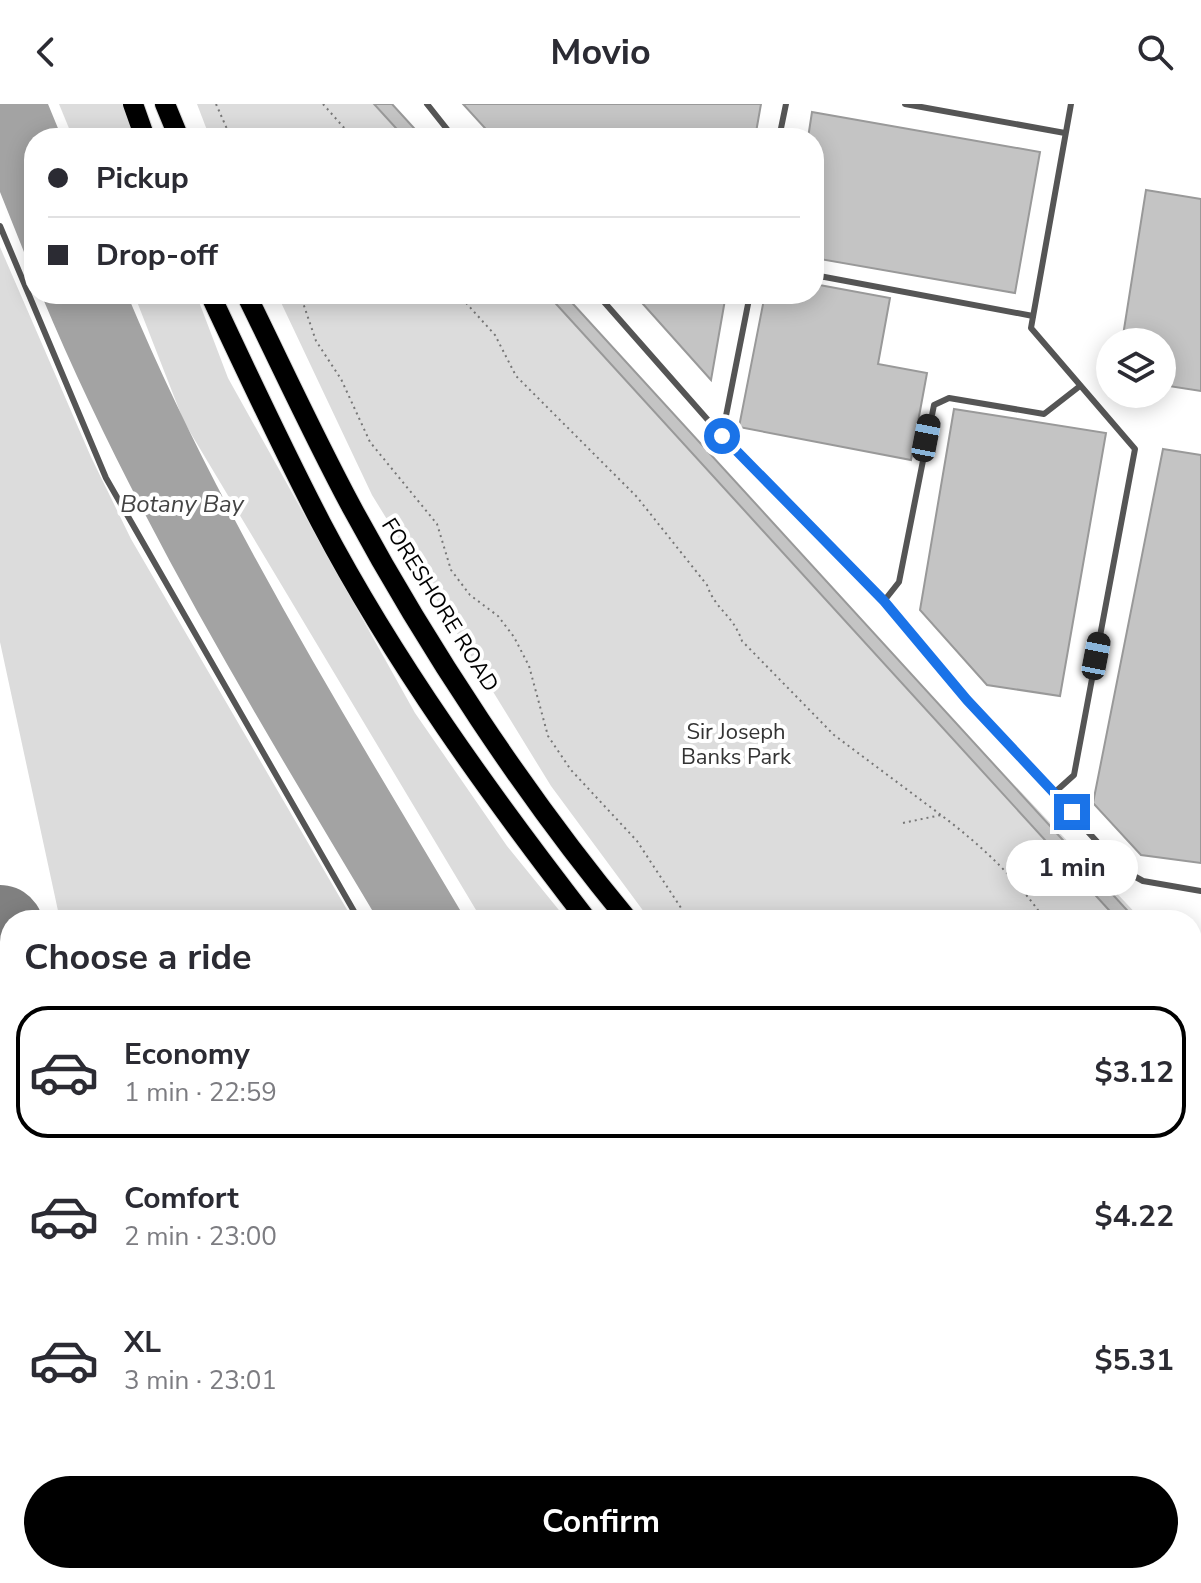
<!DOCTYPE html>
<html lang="en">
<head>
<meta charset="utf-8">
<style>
  :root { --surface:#fff; --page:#f7f7f7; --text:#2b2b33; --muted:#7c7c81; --line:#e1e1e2; --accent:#000 }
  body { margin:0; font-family:"Nunito Sans",sans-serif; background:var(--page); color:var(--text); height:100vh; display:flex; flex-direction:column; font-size:30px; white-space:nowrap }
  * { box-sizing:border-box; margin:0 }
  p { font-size:26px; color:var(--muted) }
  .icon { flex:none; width:44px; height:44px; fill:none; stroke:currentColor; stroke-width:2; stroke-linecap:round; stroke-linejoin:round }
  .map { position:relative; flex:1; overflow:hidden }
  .side { position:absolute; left:0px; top:806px; width:1202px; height:674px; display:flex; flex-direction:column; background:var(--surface); border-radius:32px 32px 0 0; box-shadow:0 4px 20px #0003 }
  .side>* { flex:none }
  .hud { position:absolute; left:24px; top:24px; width:800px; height:176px; border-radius:32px; box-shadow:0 4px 20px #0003; display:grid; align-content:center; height:176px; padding:0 24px; background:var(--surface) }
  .controls { position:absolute; left:1096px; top:224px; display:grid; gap:16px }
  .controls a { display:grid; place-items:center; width:80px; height:80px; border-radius:50%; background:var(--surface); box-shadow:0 4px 20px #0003; font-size:40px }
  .end { position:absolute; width:36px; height:36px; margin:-18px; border:10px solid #1a73e8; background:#fff; box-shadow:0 0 0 4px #fff }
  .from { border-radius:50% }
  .bubble { position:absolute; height:56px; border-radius:28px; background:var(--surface); box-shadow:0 4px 20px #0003; font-size:26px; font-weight:700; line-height:56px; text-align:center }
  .car { position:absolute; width:24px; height:48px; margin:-24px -12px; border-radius:10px; box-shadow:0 0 6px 2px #0007; background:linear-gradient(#222 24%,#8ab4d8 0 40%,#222 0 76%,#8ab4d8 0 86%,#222 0) }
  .hud b { display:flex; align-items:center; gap:28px; height:76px; font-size:30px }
  .hud b+b { border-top:2px solid var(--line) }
  .hud i { width:20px; height:20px; background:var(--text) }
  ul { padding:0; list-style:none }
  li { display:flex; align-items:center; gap:24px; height:132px; margin:0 16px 12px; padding:0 8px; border:4px solid transparent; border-radius:32px }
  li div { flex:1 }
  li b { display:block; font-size:30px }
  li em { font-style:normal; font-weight:700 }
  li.selected { border-color:var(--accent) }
  li>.icon { width:72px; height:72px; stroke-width:1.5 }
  h2 { padding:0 24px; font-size:36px; line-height:96px }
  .action { display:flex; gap:16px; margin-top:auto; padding:16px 24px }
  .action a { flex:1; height:92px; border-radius:48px; background:var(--accent); color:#fff; font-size:32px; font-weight:700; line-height:92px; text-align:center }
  header { display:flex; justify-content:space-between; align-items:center; height:104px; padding:0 24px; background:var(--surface); font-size:36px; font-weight:700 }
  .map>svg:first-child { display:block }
  .green { fill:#dcdcdc }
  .water { fill:#a3a3a3 }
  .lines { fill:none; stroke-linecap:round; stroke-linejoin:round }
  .taxiway { stroke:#808080; stroke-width:34 }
  .runway { stroke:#808080; stroke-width:88 }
  .building { fill:#c4c4c4; stroke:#999; stroke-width:2 }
  .primary-casing { stroke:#dbdbdb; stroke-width:22 }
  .path { stroke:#777; stroke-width:2; stroke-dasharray:2 4; stroke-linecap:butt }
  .lane { stroke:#555; stroke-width:6 }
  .primary { stroke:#000; stroke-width:20 }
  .route { stroke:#1a73e8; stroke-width:10 }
  .labels { text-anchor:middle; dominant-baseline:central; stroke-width:8; stroke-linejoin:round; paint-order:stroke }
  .street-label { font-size:22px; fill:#000; stroke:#fff }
  .park-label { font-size:22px; fill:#333; stroke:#fff }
  .water-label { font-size:24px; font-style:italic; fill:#444; stroke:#fff }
</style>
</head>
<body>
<header><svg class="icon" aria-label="back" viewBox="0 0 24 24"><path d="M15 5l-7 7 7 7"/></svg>Movio<svg class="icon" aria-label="search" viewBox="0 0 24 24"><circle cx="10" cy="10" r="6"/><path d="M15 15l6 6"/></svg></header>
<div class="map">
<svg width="1201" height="1479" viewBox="0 0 1201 1479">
  <rect width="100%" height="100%" fill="#fff"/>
  <!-- green -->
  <g class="green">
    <path d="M59,0H122L136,34H73Z"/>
    <path d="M197,0H389L420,34H210Z"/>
    <path d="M0,143L91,353L131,435L353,816H60L0,538Z"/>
    <path d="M134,190H196L228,274L415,609L507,742L567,816H482L184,318Z"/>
    <path d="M277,190H563L921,582L1142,816H650L551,682L372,391Z"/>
    <path d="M1192,845H1199L1196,873L1201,878V1337L1192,1331Z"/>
    <path d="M0,1290L10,1317V1470H61L63,1479H0Z"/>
    <path d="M1192,1415L1201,1422V1467L1192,1462Z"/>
    <path d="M201,1470H629L631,1479H203Z"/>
  </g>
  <!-- water -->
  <g class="water">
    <path d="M0,0H48L62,34H34V173L0,88Z"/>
    <path d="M41,190H127C219,410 345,612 466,816H378C256,612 133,410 41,190Z"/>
    <path d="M653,1470H828L833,1479H655Z"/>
  </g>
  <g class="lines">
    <!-- taxiway -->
    <g class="taxiway">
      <path d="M0,1142L10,1160"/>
      <path d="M0,1240L10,1236"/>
      <path d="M130,1470L133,1479"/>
    </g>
    <!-- runway -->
    <g class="runway">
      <path d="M0,825L10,871"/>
      <path d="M140,1470L141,1479"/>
    </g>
  </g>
  <!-- building -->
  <g class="building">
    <path d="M374,0H392L423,34H405Z"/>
    <path d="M463,0H761L755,34H494Z"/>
    <path d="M812,8L1040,48L1015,189L814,154V34H808Z"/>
    <path d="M1146,86L1201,95V287L1162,281V238H1122Z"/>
    <path d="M814,180L890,194L878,260L927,269L911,356L739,323L765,190H814Z"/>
    <path d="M547,190H564L1136,816H1118Z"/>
    <path d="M634,190H726L711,276Z"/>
    <path d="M954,305L1106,329L1060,592L987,581L920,506Z"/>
    <path d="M1163,345L1201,351V759L1141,751L1093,699Z"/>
  </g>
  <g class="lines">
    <defs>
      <g id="primary">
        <path d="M133,0L145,34"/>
        <path d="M165,0L179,34"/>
        <path d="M210,190C246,267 282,344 321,419C394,558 491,692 587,816"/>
        <path d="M246,190C281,261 314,333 351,402C427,543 526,693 628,816"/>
        <path d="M1192,1350L1201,1357"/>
        <path d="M1192,1397L1201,1404"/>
      </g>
    </defs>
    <!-- primary casing -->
    <use href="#primary" class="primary-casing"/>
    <!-- path -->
    <g class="path">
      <path d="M216,0L231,34"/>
      <path d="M323,0L353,34"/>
      <path d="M300,190L316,237L341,275L370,338L437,420L451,466L470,491L498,512L514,533L529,562L548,632L571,666L637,737L689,816"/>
      <path d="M458,190L495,231L516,272L637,393L707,481C716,507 732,509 742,537L834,631L941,711"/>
      <path d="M903,719L941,711C982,742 1016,774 1045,816"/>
      <path d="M1201,874L1196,895L1201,909"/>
      <path d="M1192,973L1201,974"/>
      <path d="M1192,1197L1201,1205"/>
      <path d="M1192,1270L1201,1273"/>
      <path d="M1192,1469L1201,1474"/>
      <path d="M842,1472L843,1470"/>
      <path d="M1190,1479L1195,1470"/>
    </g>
    <!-- lane -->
    <g class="lane">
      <path d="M427,0L454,34"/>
      <path d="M905,0L1065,29"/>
      <path d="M779,34L786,0"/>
      <path d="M0,122L106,374L359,816"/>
      <path d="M814,171L1033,212"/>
      <path d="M597,190L722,332L884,497L967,596L1123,766L1143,777L1201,787"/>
      <path d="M722,332L750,190"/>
      <path d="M884,497L899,478L934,301L949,294L1044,310L1080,282"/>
      <path d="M1054,689L1074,671L1135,345L1031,224L1071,0"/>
      <path d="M639,1470L641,1479"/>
    </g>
    <!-- primary -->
    <use href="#primary" class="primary"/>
  </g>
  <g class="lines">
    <!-- route -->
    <path class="route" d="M722,332L884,497L967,596L1072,708"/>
  </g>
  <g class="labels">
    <!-- street labels -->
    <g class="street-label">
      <text transform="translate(440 501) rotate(58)">FORESHORE ROAD</text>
    </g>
    <!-- park labels -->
    <g class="park-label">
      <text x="736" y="628">Sir Joseph<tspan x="736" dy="25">Banks Park</tspan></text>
    </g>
    <!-- water labels -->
    <g class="water-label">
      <text x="182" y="400">Botany Bay</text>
    </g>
  </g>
</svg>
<div class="controls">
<a><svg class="icon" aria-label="layers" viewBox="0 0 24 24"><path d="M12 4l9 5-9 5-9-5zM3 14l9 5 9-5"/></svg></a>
</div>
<i class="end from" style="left:722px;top:332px"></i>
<i class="end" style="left:1072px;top:708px"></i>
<div class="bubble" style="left:1006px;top:736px;width:132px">1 min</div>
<i class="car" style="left:926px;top:334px;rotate:11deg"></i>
<i class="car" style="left:1096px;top:552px;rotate:11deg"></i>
<div class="hud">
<b><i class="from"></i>Pickup</b>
<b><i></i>Drop-off</b>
</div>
<section class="side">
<h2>Choose a ride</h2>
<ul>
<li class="selected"><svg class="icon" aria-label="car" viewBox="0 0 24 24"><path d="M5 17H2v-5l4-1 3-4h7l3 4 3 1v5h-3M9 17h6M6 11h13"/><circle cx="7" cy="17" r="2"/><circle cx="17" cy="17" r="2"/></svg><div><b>Economy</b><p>1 min · 22:59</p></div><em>$3.12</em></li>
<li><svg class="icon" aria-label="car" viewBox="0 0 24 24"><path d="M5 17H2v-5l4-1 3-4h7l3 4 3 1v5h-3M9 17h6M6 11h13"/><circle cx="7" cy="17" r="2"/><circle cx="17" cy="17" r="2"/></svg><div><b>Comfort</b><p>2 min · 23:00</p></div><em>$4.22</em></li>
<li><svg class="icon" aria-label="car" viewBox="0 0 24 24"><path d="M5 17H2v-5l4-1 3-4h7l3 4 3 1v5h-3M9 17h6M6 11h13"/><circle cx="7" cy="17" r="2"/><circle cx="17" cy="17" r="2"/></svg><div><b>XL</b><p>3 min · 23:01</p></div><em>$5.31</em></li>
</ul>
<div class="action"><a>Confirm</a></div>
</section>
</div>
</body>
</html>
